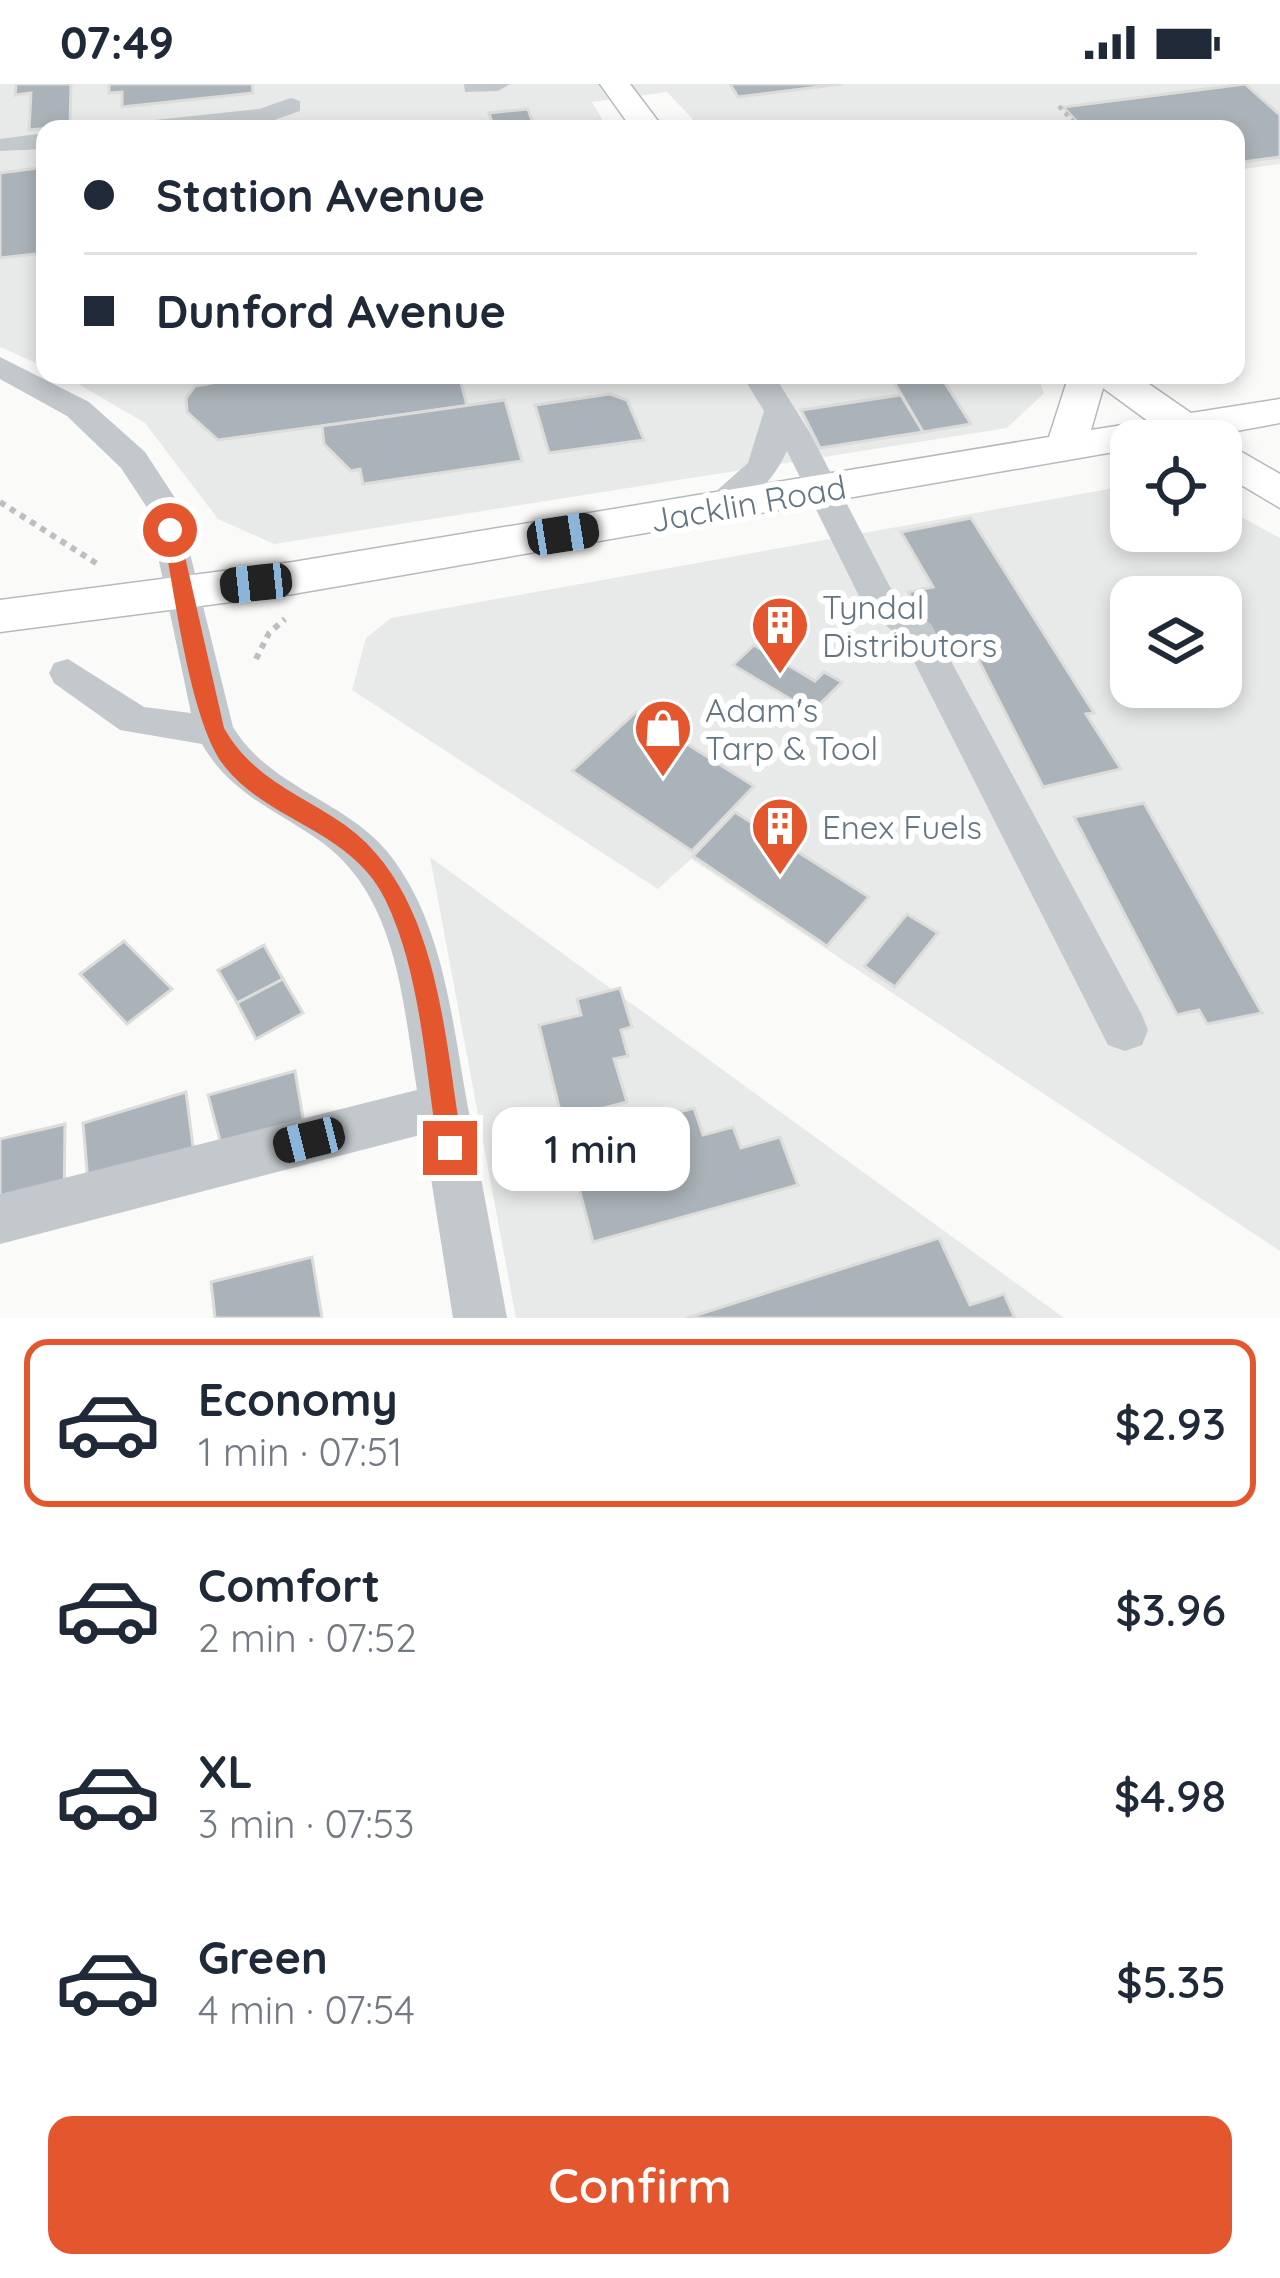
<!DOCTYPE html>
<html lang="en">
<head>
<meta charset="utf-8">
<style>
  :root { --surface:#fff; --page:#f2f2f3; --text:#1f2937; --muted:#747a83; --line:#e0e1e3; --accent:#e4572e }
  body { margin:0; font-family:Quicksand,sans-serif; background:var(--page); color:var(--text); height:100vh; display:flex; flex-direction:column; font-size:45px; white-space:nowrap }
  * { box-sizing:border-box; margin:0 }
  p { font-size:39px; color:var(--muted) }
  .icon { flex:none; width:66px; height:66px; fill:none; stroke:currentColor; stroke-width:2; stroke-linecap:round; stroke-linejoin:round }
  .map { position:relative; height:1234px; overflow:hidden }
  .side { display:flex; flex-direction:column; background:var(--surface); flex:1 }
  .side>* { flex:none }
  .hud { position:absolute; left:36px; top:36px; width:1209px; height:264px; border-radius:24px; box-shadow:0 6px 18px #0003; display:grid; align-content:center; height:264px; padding:0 48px; background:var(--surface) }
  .tools { position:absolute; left:1110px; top:336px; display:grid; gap:24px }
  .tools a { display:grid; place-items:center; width:132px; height:132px; border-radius:24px; background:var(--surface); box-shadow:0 6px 18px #0003; font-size:60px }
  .end { position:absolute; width:54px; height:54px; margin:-27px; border:15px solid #e4572e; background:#fff; box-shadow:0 0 0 6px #fff }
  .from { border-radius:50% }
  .bubble { position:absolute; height:84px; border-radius:24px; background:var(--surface); box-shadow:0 6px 18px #0003; font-size:39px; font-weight:600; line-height:84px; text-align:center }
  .car { position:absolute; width:36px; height:72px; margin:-36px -18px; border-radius:15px; box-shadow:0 0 9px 3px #0007; background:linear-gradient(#222 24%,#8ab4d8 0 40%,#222 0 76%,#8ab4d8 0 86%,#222 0) }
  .hud b { display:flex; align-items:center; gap:42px; height:114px; font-size:45px }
  .hud b+b { border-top:3px solid var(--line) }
  .hud i { width:30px; height:30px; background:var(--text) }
  ul { padding:21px 0 0; list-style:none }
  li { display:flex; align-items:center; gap:36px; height:168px; margin:0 24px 18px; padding:0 24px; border:6px solid transparent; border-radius:24px }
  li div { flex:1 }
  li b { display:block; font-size:45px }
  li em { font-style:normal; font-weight:600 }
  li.on { border-color:var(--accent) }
  li>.icon { width:108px; height:108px; stroke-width:1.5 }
  .button { display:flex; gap:24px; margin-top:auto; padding:24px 48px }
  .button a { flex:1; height:138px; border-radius:24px; background:var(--accent); color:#fff; font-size:48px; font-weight:600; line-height:138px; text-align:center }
  .status { display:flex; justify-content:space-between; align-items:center; height:84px; padding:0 60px; background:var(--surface); direction:ltr }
  .status svg { height:33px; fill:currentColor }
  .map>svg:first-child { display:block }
  .built { fill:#e8e9e9; fill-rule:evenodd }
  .building { fill:#aab3b9; stroke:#dcdcda; stroke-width:3 }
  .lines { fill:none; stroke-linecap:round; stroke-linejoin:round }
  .major-casing { stroke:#b5babe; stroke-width:3 }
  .path-far1 { stroke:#bbbfc2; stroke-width:4.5; stroke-dasharray:4.5 4.5; stroke-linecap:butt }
  .path { stroke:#bbbfc2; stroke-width:6; stroke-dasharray:6 6; stroke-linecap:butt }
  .minor { fill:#c3c8cc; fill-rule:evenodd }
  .major { fill:#fff; fill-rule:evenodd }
  .route { fill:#e4572e }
  .labels { text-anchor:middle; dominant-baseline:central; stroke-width:12; stroke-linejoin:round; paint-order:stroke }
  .street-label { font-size:33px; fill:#657683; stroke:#fff }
  .poi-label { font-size:33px; fill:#657683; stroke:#fff; text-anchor:start }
</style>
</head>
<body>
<div class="status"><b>07:49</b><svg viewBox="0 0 49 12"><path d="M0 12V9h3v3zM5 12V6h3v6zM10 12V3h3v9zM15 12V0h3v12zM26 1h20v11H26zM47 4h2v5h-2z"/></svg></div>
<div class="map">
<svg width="1280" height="1234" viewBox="0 0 1280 1234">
  <rect width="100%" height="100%" fill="#fafaf8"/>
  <!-- built -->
  <g class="built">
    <path d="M0,0H1280V80L1236,86V45H702L667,8L592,18L608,45H45V283L0,263Z"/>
    <path d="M63,291H1037L1044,309L1007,344L274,460L218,435L145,339Z"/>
    <path d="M1131,401V447H1221V422L1280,454V1167L691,775L658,805L352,606L366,554L391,534ZM1131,513H1221V603H1131Z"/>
    <path d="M430,773L1064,1234H516Z"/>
  </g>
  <!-- building -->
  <g class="building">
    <path d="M16,0H71L70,42L29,46L31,9L15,11Z"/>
    <path d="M109,0H252L253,9L122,23V8L109,9Z"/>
    <path d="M730,0H842L738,13Z"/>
    <path d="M1245,0L1280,31V73L1236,79V45H1084L1063,23Z"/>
    <path d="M528,25L535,45H494L489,29Z"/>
    <path d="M45,83V169L0,174V89Z"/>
    <path d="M211,291H459L467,322L218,356L187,328L186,314L195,302L212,299Z"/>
    <path d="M890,291H940L971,340L923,348Z"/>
    <path d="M610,310L627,316L644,356L549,369L535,321Z"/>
    <path d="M901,311L923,348L820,364L801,326Z"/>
    <path d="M505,316L522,377L363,400L360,385L351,387L324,360L322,342Z"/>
    <path d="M971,434L1094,629L1086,630L1121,685L1043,703L975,569L943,570L908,508L933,503L901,448Z"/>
    <path d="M754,561L815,597L824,588L842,598L812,628L733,581Z"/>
    <path d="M636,628L754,702L692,767L572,687Z"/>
    <path d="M1144,719L1262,929L1207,940L1199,926L1177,931L1074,733Z"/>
    <path d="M735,728L869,813L827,862L693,772Z"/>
    <path d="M907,830L938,849L895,903L864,882Z"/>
    <path d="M124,857L172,905L127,940L80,890Z"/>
    <path d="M264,861L283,895L237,919L218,886Z"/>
    <path d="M283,895L303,929L256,955L237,919Z"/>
    <path d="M620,904L632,943L621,946L628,972L614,975L627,1018L562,1035L539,941L581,931L577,915Z"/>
    <path d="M295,987L305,1045L223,1068L208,1011Z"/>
    <path d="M186,1008L195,1078L89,1110L83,1039Z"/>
    <path d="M694,1024L703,1051L733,1043L741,1064L780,1053L798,1101L593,1158L567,1058Z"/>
    <path d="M65,1040L64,1119L0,1133V1055Z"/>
    <path d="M939,1154L970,1221L1004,1210L1015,1234H687Z"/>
    <path d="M312,1173L322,1234H215L211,1198Z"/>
  </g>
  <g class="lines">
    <defs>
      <g id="major">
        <path d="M600,0H630L664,45H632Z"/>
        <path d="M1069,291H1136L1191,329L1280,315V339L1215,351L1211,357H1131V365L293,510L0,548V516L293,478L1049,353ZM1103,304L1148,337L1091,346Z"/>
        <path d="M1221,356L1280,390V424L1221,389Z"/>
      </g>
    </defs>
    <!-- major casing -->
    <use href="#major" class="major-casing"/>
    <!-- path-far1 -->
    <g class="path-far1">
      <path d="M1059,22L1080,45"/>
      <path d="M1234,291L1239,298"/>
    </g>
    <!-- path -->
    <g class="path">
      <path d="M0,418L99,481"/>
      <path d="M256,575L269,549L285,535"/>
    </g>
    <!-- minor -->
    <g class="minor">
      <path d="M464,0H510L498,7L465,8Z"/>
      <path d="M291,14L300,17V27L263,40L215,45H133L146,37L259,25Z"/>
      <path d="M45,49V65L0,67V55Z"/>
      <path d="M0,273L89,318L145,368L177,417L233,643C271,706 351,717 393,775C444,844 452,937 467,1018C480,1090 494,1162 507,1234H453L424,1050L0,1160V1110L417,1006C403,920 398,815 323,759C277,726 231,711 202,660L120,646L54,599L49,589L54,579L68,575L144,623L191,629L148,425L121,384L67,332L0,295Z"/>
      <path d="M742,291H774L810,349L890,503L931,540L1142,931L1148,946L1142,961L1125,967L1108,961L904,558L863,520L787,367C773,397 745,428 713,437L696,425L748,379L764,327Z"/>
    </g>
    <!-- major -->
    <use href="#major" class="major"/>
  </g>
  <!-- route -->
  <path class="route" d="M170,440L179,446L224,644C253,695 299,709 345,741C441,810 444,958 463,1064L459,1072L450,1076L438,1064C425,983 421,889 385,815C351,746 269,738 225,683C189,637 175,506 162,446Z"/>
  <!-- icons -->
  <defs>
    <symbol id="building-pin" viewBox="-11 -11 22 30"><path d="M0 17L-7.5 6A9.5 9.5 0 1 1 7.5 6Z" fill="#e4572e" stroke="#fff"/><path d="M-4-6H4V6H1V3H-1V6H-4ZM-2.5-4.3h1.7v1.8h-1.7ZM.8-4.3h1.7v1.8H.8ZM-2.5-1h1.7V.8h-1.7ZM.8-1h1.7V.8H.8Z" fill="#fff"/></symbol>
    <symbol id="shop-pin" viewBox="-11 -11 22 30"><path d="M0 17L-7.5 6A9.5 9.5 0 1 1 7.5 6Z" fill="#e4572e" stroke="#fff"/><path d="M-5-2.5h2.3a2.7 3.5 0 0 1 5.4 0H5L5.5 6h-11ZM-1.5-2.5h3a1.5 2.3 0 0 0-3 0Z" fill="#fff"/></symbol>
  </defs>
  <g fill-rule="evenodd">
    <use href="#building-pin" x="747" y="508" width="66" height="90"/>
    <use href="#shop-pin" x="630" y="611" width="66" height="90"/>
    <use href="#building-pin" x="747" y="709" width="66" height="90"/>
  </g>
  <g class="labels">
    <!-- street labels -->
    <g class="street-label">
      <text transform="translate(748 419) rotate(-10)">Jacklin Road</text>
    </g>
    <!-- poi labels -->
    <g class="poi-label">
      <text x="822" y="522">Tyndal<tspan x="822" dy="38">Distributors</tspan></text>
      <text x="705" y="625">Adam's<tspan x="705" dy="38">Tarp &amp; Tool</tspan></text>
      <text x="822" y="742">Enex Fuels</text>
    </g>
  </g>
</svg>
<div class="tools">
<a><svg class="icon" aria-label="locate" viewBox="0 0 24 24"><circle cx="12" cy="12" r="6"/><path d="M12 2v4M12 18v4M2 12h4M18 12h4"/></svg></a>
<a><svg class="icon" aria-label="layers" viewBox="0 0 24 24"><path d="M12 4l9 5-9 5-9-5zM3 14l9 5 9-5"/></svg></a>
</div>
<i class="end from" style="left:170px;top:446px"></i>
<i class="end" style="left:450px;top:1064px"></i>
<div class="bubble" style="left:492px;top:1023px;width:198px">1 min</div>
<i class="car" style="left:563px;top:450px;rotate:81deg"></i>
<i class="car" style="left:256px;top:499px;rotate:264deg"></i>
<i class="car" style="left:309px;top:1056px;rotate:256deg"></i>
<div class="hud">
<b><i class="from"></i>Station Avenue</b>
<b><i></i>Dunford Avenue</b>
</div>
</div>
<section class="side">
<ul>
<li class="on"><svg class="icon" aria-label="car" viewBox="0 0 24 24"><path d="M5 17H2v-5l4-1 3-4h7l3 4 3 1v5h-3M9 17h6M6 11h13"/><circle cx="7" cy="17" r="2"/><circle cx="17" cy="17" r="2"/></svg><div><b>Economy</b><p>1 min · 07:51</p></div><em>$2.93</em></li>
<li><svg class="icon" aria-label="car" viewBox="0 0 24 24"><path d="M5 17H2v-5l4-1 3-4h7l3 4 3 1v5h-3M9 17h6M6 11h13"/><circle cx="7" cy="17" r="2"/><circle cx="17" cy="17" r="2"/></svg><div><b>Comfort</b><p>2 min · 07:52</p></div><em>$3.96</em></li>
<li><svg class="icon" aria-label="car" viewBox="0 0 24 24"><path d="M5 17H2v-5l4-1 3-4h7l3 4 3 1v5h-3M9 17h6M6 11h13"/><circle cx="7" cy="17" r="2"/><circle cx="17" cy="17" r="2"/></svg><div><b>XL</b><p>3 min · 07:53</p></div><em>$4.98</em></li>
<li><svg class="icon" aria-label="car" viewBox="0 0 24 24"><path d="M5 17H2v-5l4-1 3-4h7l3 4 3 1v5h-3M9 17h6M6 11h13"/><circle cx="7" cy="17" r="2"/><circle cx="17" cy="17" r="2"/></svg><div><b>Green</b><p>4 min · 07:54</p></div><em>$5.35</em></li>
</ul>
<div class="button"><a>Confirm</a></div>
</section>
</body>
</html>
